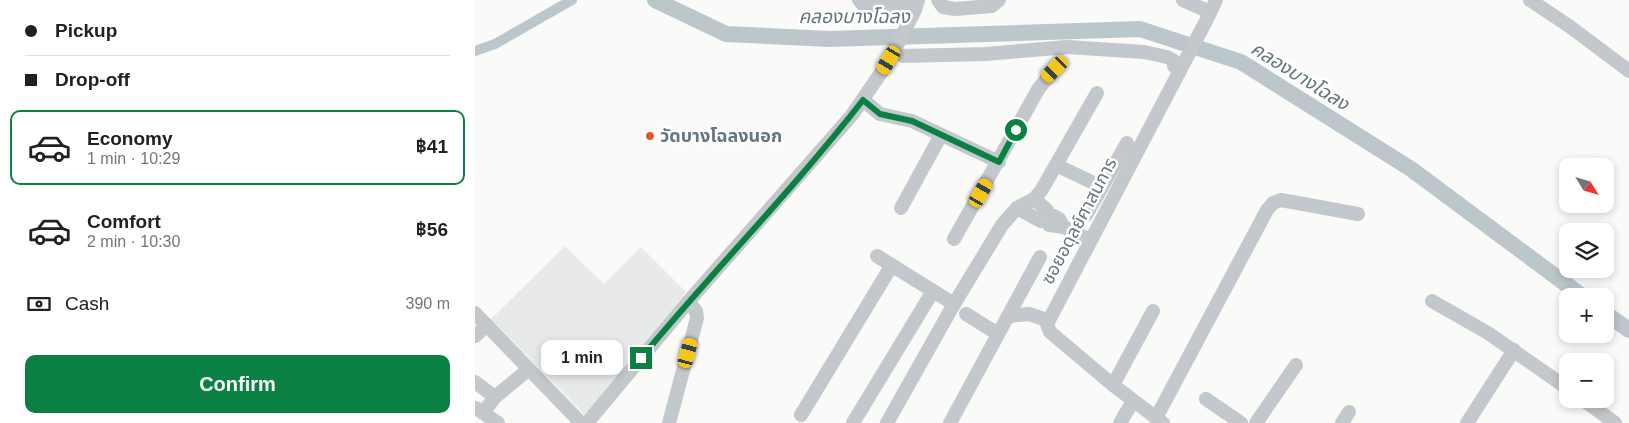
<!DOCTYPE html>
<html lang="en">
<head>
<meta charset="utf-8">
<style>
  :root { --surface:#fff; --page:#f2f2f2; --text:#202124; --muted:#757577; --line:#e0e0e0; --accent:#0b8043 }
  body { margin:0; font-family:Arial,"Noto Sans Thai",sans-serif; background:var(--page); color:var(--text); height:100vh; display:flex; flex-direction:column; font-size:19px; white-space:nowrap }
  * { box-sizing:border-box; margin:0 }
  p { font-size:16px; color:var(--muted) }
  .icon { flex:none; width:28px; height:28px; fill:none; stroke:currentColor; stroke-width:2; stroke-linecap:round; stroke-linejoin:round }
  .map { position:relative; flex:1; overflow:hidden }
  .drawer { display:flex; flex-direction:column; background:var(--surface); width:475px }
  .drawer>* { flex:none }
  .guide { display:grid; align-content:center; height:110px; padding:0 25px; background:var(--surface) }
  .needle { width:32px; rotate:127deg }
  .controls { position:absolute; left:1084px; top:158px; display:grid; gap:10px }
  .controls a { display:grid; place-items:center; width:55px; height:55px; border-radius:10px; background:var(--surface); box-shadow:0 2px 8px #0003; font-size:25px }
  .end { position:absolute; width:22px; height:22px; margin:-11px; border:6px solid #0b8043; background:#fff; box-shadow:0 0 0 2px #fff }
  .from { border-radius:50% }
  .bubble { position:absolute; height:35px; border-radius:10px; background:var(--surface); box-shadow:0 2px 8px #0003; font-size:16px; font-weight:700; line-height:35px; text-align:center }
  .car { position:absolute; width:15px; height:30px; margin:-15px -8px; border-radius:6px; box-shadow:0 0 4px 1px #0007; background:linear-gradient(#f5c518 24%,#345 0 40%,#f5c518 0 76%,#345 0 86%,#f5c518 0) }
  .guide b { display:flex; align-items:center; gap:18px; height:48px; font-size:19px }
  .guide b+b { border-top:1px solid var(--line) }
  .guide i { width:12px; height:12px; background:var(--text) }
  ul { padding:0; list-style:none }
  li { display:flex; align-items:center; gap:15px; height:75px; margin:0 10px 8px; padding:0 15px; border:2px solid transparent; border-radius:10px }
  li div { flex:1 }
  li b { display:block; font-size:19px }
  li em { font-style:normal; font-weight:700 }
  li.current { border-color:var(--accent) }
  li>.icon { width:45px; height:45px; stroke-width:1.5 }
  .pay { display:flex; align-items:center; gap:12px; height:55px; padding:0 25px; font-size:19px }
  .pay p { margin-inline-start:auto }
  .primary-button { display:flex; gap:10px; margin-top:auto; padding:10px 25px }
  .primary-button a { flex:1; height:58px; border-radius:10px; background:var(--accent); color:#fff; font-size:20px; font-weight:700; line-height:58px; text-align:center }
  main { display:flex; flex:1; min-height:0 }
  .map>svg:first-child { display:block }
  .built { fill:#e8e9e9 }
  .lines { fill:none; stroke-linecap:round; stroke-linejoin:round }
  .canal { stroke:#bbc7cb; stroke-width:10 }
  .river { stroke:#bbc7cb; stroke-width:16 }
  .minor { stroke:#c3c8cc; stroke-width:14 }
  .route { stroke:#0b8043; stroke-width:6 }
  .poi-dot { fill:#e4572e; stroke:#fff; stroke-width:2 }
  .labels { text-anchor:middle; dominant-baseline:central; stroke-width:5; stroke-linejoin:round; paint-order:stroke }
  .poi-label { font-size:18px; font-weight:bold; fill:#657683; stroke:#fff; text-anchor:start }
  .street-label { font-size:18px; fill:#657683; stroke:#fff }
  .water-label { font-size:19px; font-style:italic; fill:#60757c; stroke:#fff }
</style>
</head>
<body>
<main>
<section class="drawer">
<div class="guide">
<b><i class="from"></i>Pickup</b>
<b><i></i>Drop-off</b>
</div>
<ul>
<li class="current"><svg class="icon" aria-label="car" viewBox="0 0 24 24"><path d="M5 17H2v-5l4-1 3-4h7l3 4 3 1v5h-3M9 17h6M6 11h13"/><circle cx="7" cy="17" r="2"/><circle cx="17" cy="17" r="2"/></svg><div><b>Economy</b><p>1 min · 10:29</p></div><em>฿41</em></li>
<li><svg class="icon" aria-label="car" viewBox="0 0 24 24"><path d="M5 17H2v-5l4-1 3-4h7l3 4 3 1v5h-3M9 17h6M6 11h13"/><circle cx="7" cy="17" r="2"/><circle cx="17" cy="17" r="2"/></svg><div><b>Comfort</b><p>2 min · 10:30</p></div><em>฿56</em></li>
</ul>
<div class="pay"><svg class="icon" aria-label="cash" viewBox="0 0 24 24"><path d="M3 7h18v10H3z"/><circle cx="12" cy="12" r="2"/></svg>Cash<p>390 m</p></div>
<div class="primary-button"><a>Confirm</a></div>
</section>
<div class="map">
<svg width="1154" height="423" viewBox="0 0 1154 423">
  <rect width="100%" height="100%" fill="#fafaf8"/>
  <!-- built -->
  <path class="built" d="M90,246L129,284L166,247L211,292L115,412L109,414L16,319Z"/>
  <g class="lines">
    <!-- canal -->
    <path class="canal" d="M0,51L20,44L97,0"/>
    <!-- river -->
    <g class="river">
      <path d="M180,0L251,34L354,39L665,29L766,62L936,169L1107,296"/>
      <path d="M1130,313L1154,330"/>
    </g>
    <!-- minor -->
    <g class="minor">
      <path d="M384,0L388,5L423,7L438,0"/>
      <path d="M463,0L468,7L480,9L517,6L524,0"/>
      <path d="M708,0L735,12"/>
      <path d="M1055,0L1094,26L1154,71"/>
      <path d="M428,56L510,54L592,47L669,52L692,57L699,61V66L704,72"/>
      <path d="M388,100L405,114L437,121L524,162"/>
      <path d="M581,165L627,187"/>
      <path d="M559,199L572,210"/>
      <path d="M426,208L466,135"/>
      <path d="M542,208L566,221"/>
      <path d="M611,215L652,143"/>
      <path d="M574,225L589,227L584,219L579,216"/>
      <path d="M589,227L615,240"/>
      <path d="M479,239L564,88L580,69"/>
      <path d="M402,256L479,304"/>
      <path d="M957,301L1013,333L1092,388"/>
      <path d="M0,313L106,423"/>
      <path d="M491,314L523,334"/>
      <path d="M533,316L554,314L572,320"/>
      <path d="M0,336L12,325"/>
      <path d="M0,382L20,397"/>
      <path d="M638,385L678,311"/>
      <path d="M731,399L766,423"/>
      <path d="M1107,399L1140,423"/>
      <path d="M1,408L23,423"/>
      <path d="M8,413L20,397L54,369"/>
      <path d="M326,415L417,265"/>
      <path d="M681,418L792,210L798,203L806,200L883,214"/>
      <path d="M112,423L213,302L377,115L414,61L440,10L443,0"/>
      <path d="M194,423L222,318L221,311L213,302"/>
      <path d="M378,423L458,291"/>
      <path d="M412,423L479,304L527,225L542,208L559,199L566,191L622,93"/>
      <path d="M475,423L565,257"/>
      <path d="M645,423L658,401"/>
      <path d="M688,423L638,385L575,332L572,324L732,19L741,0"/>
      <path d="M781,423L821,365"/>
      <path d="M867,423L874,412"/>
      <path d="M992,423L1039,350"/>
    </g>
  </g>
  <g class="lines">
    <!-- route -->
    <path class="route" d="M166,358C238,271 318,190 388,100L405,114L437,121L524,162L541,130"/>
  </g>
  <!-- markers -->
  <circle class="poi-dot" cx="175" cy="136" r="5"/>
  <g class="labels">
    <!-- poi labels -->
    <g class="poi-label">
      <text x="185" y="136">วัดบางโฉลงนอก</text>
    </g>
    <!-- street labels -->
    <g class="street-label">
      <text transform="translate(604 221) rotate(-62)">ซอยอดุลย์ศาสนการ</text>
    </g>
    <!-- water labels -->
    <g class="water-label">
      <text x="379" y="16">คลองบางโฉลง</text>
      <text transform="translate(825 76) rotate(32)">คลองบางโฉลง</text>
    </g>
  </g>
</svg>
<div class="controls">
<a><svg class="needle" viewBox="-14 -14 28 28"><path d="M0-13l5 13h-10z" fill="#e53935"/><path d="M0 13l5-13h-10z" fill="#757577"/></svg></a>
<a><svg class="icon" aria-label="layers" viewBox="0 0 24 24"><path d="M12 4l9 5-9 5-9-5zM3 14l9 5 9-5"/></svg></a>
<a>+</a>
<a>−</a>
</div>
<i class="end from" style="left:541px;top:130px"></i>
<i class="end" style="left:166px;top:358px"></i>
<div class="bubble" style="left:66px;top:340px;width:82px">1 min</div>
<i class="car" style="left:414px;top:60px;rotate:211deg"></i>
<i class="car" style="left:580px;top:69px;rotate:224deg"></i>
<i class="car" style="left:506px;top:193px;rotate:30deg"></i>
<i class="car" style="left:213px;top:353px;rotate:15deg"></i>
</div>
</main>
</body>
</html>
